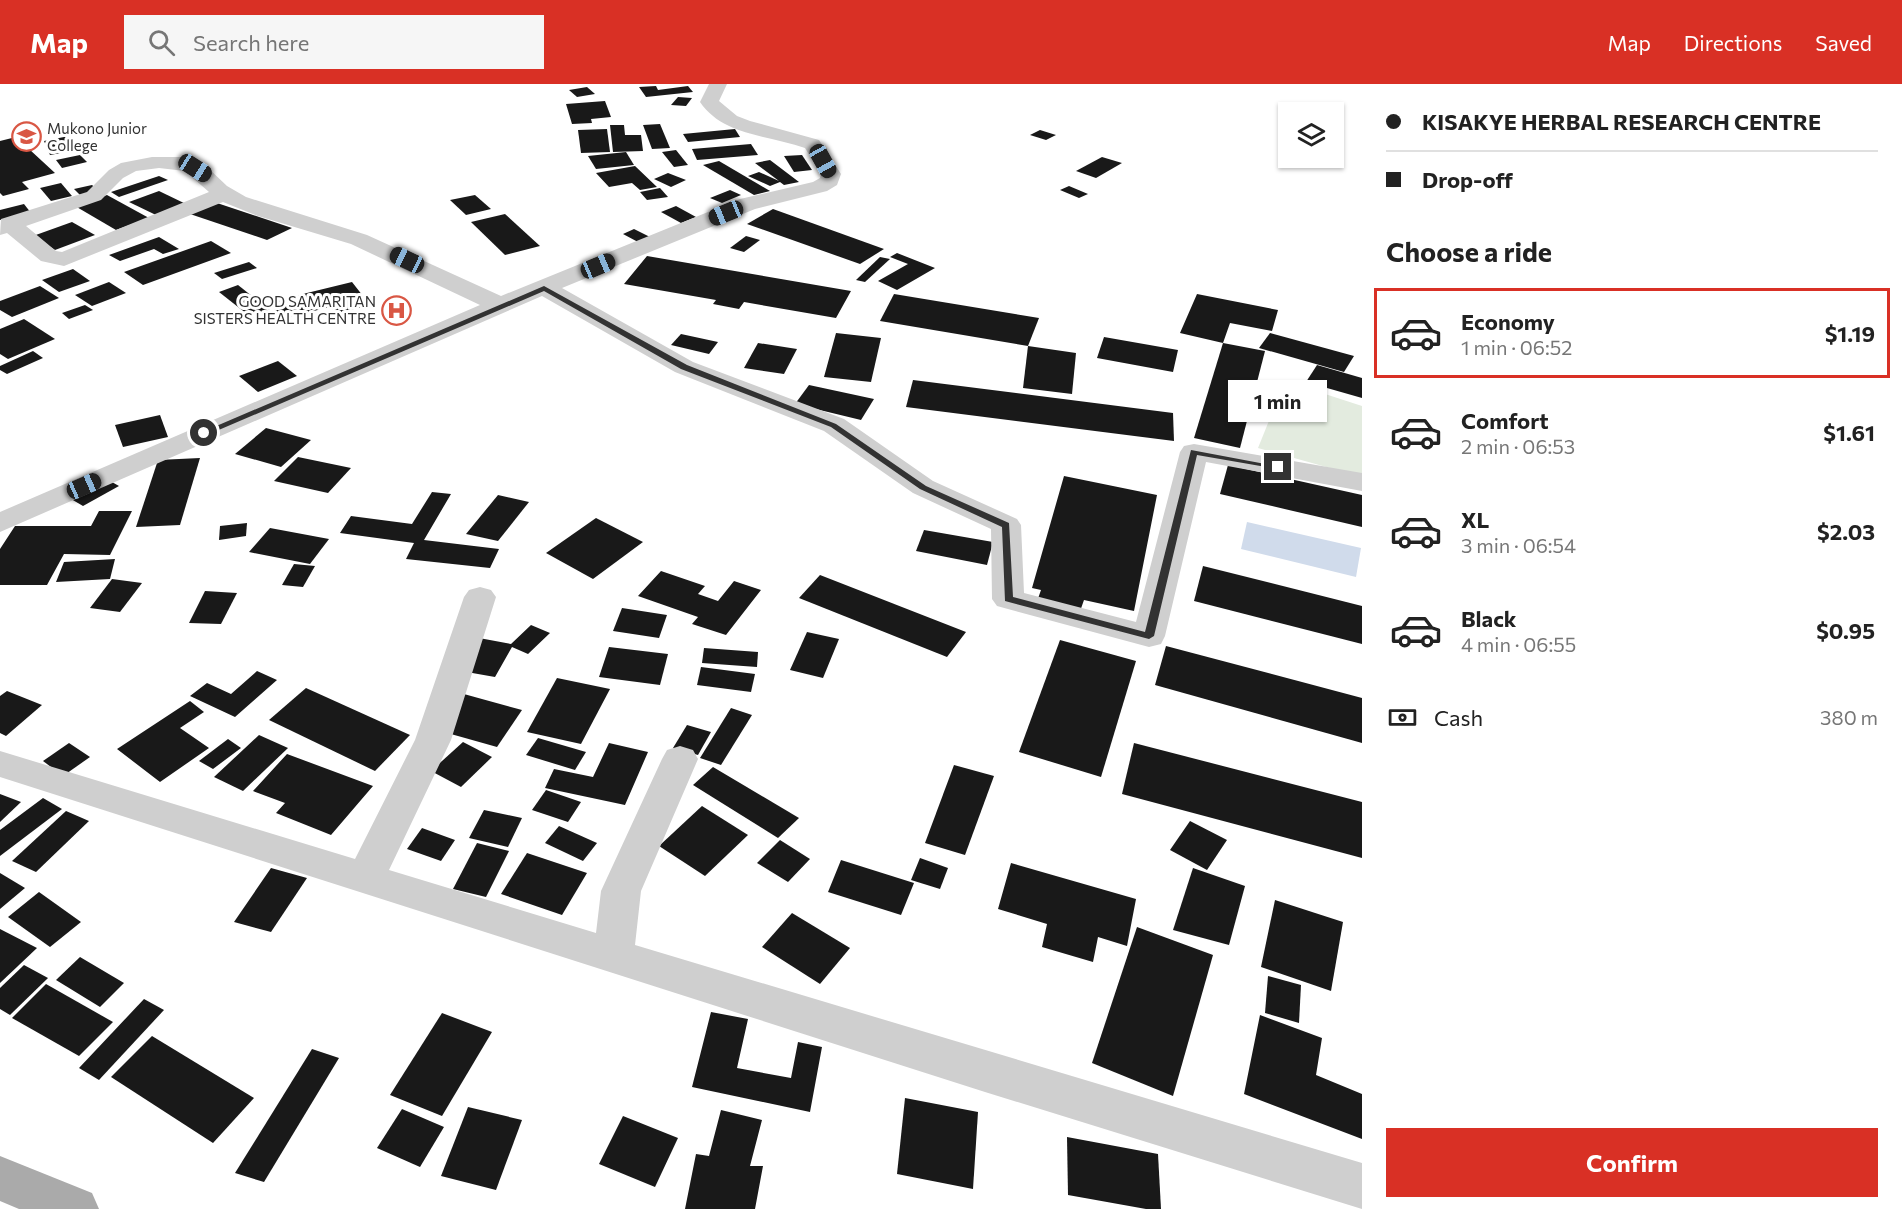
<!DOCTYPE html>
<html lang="en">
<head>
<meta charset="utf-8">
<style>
  :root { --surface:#fff; --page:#f6f6f6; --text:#222; --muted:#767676; --line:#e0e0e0; --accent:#d93025 }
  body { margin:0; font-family:Commissioner,sans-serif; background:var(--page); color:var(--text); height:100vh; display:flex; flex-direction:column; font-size:22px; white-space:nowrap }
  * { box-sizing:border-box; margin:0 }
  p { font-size:20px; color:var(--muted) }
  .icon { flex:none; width:33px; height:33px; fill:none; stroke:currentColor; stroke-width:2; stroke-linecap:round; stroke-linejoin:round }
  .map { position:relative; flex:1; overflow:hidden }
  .details { display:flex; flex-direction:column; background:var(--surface); width:540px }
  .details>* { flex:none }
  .guide { display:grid; align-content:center; height:132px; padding:0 24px; background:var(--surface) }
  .fabs { position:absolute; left:1278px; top:18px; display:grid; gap:12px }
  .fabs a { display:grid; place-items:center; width:66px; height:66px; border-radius:0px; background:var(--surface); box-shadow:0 2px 4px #0004; font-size:30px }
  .end { position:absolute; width:27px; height:27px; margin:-14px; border:8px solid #323232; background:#fff; box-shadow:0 0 0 3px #fff }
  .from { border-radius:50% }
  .bubble { position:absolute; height:42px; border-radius:0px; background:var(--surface); box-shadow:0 2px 4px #0004; font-size:20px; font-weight:700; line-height:42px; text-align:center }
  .car { position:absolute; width:18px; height:36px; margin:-18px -9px; border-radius:8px; box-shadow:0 0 4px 2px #0007; background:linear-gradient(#222 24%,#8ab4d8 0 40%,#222 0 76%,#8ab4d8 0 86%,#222 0) }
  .guide b { display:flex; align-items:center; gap:21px; height:57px; font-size:22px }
  .guide b+b { border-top:2px solid var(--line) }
  .guide i { width:15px; height:15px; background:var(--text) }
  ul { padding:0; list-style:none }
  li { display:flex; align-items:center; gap:18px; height:90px; margin:0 12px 9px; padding:0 12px; border:3px solid transparent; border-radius:0px }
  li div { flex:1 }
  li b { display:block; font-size:22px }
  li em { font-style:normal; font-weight:700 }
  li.selected { border-color:var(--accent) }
  li>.icon { width:54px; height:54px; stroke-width:1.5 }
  h2 { padding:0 24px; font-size:27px; line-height:72px }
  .pay { display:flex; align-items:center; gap:15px; height:66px; padding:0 24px; font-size:22px }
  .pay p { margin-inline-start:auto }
  .primary-button { display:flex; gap:12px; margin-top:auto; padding:12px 24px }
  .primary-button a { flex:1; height:69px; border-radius:0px; background:var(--accent); color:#fff; font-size:24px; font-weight:700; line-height:69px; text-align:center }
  header { display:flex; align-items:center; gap:36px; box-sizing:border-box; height:84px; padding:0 30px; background:var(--accent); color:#fff }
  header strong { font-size:28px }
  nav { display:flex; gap:33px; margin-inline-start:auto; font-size:21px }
  .search { width:420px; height:54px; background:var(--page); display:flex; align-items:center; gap:15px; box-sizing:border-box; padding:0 21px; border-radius:0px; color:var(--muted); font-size:22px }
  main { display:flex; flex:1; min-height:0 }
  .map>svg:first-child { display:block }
  .green { fill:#e3ebdf }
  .water { fill:#d0dbeb }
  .building { fill:#191919 }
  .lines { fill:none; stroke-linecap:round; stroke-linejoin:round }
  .minor { fill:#cfcfcf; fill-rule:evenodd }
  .major { fill:#aaa; fill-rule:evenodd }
  .route { fill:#323232 }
  .labels { text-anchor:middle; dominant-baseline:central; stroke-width:6; stroke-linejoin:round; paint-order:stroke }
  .far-poi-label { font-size:15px; fill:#323232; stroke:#fff; text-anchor:start }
</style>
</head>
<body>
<header>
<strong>Map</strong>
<div class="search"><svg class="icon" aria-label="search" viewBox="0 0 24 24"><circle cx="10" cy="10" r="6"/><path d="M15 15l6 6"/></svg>Search here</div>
<nav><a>Map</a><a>Directions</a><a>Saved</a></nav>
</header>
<main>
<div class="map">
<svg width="1362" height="1125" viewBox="0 0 1362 1125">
  <rect width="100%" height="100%" fill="#fff"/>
  <!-- green -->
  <path class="green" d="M1285,297L1362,322V393L1258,364Z"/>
  <!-- water -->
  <path class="water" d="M1247,438L1361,464L1356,493L1241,465Z"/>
  <!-- building -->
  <g class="building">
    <path d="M656,2L658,6L688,2L693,8L646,13L639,3Z"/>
    <path d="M587,3L595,10L577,13L569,6Z"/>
    <path d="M678,13L692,14L686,22L671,21Z"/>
    <path d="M605,17L611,33L591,35L592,39L572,40L566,20Z"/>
    <path d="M660,40L670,64L652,65L643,41Z"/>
    <path d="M610,41H624L625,51H641L643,67L613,68Z"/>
    <path d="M607,45L610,68L581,69L578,46Z"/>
    <path d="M735,45L740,53L688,58L683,50Z"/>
    <path d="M1040,46L1056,51L1046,56L1030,51Z"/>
    <path d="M69,52L77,66L50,71L44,57Z"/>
    <path d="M16,53L55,89L22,98L29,105L3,112L0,109V57Z"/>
    <path d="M751,60L758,71L697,76L692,65Z"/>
    <path d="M676,66L688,81L674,83L662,68Z"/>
    <path d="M626,68L634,81L596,85L588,72Z"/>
    <path d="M80,71L87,78L62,84L56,76Z"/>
    <path d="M802,71L812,86L794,88L784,72Z"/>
    <path d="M1102,73L1122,79L1096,94L1076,87Z"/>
    <path d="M770,76L799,98L784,101L780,98L770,102L748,92L759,88L779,97L755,79Z"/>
    <path d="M719,77L770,107L754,111L703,81Z"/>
    <path d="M635,82L657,103L640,106L632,99L609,103L596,89Z"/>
    <path d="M668,89L686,96L671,103L654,95Z"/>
    <path d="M159,92L168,96L119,113L111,108Z"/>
    <path d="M61,99L72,112L51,117L40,104Z"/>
    <path d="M92,101L98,106L80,111L74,105Z"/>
    <path d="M1069,102L1088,110L1079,114L1060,106Z"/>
    <path d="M660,104L668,113L647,116L640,108Z"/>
    <path d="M730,106L741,111L722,119L710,114Z"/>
    <path d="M159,107L188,121L158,132L129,118Z"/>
    <path d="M107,111L149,134L116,146L75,122Z"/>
    <path d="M475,111L491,125L466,131L450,116Z"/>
    <path d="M214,118L292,144L267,156L190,130Z"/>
    <path d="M24,120L31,129L0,136V126Z"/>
    <path d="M676,122L696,133L681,139L661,128Z"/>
    <path d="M773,125L884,165L860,180L747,140Z"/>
    <path d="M505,130L540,162L505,171L471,138Z"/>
    <path d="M72,138L95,151L55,166L33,152Z"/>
    <path d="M634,145L650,153L638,158L623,150Z"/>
    <path d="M746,152L760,156L744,168L730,164Z"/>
    <path d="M159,153L179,165L163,170L154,165L120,177L109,171Z"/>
    <path d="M211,157L231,169L143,201L124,188Z"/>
    <path d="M897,169L935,184L897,206L878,197L908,180L890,173Z"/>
    <path d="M647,172L851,207L836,234L744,218L739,225L713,220L716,216L624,200Z"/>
    <path d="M880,173L890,175L865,198L856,196Z"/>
    <path d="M249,178L257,184L222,195L214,189Z"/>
    <path d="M73,185L90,197L59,208L42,196Z"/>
    <path d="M109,198L126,209L92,222L75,211Z"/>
    <path d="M352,198L370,221L335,230L330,223L281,235L270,218Z"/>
    <path d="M238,201L271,227L252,234L219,208Z"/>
    <path d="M40,202L59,214L12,233L0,226V217Z"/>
    <path d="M894,210L1039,234L1028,262L880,237Z"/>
    <path d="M1197,210L1278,226L1272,247L1230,239L1223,259L1180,249Z"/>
    <path d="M85,221L93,226L69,235L62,229Z"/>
    <path d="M24,235L55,255L8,275L0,270V245Z"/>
    <path d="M836,249L881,254L871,298L824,293Z"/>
    <path d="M1270,249L1354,272L1344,288L1259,264Z"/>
    <path d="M681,250L718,258L709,270L671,261Z"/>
    <path d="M1104,253L1178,266L1173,288L1097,274Z"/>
    <path d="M758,259L797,265L784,290L744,284Z"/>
    <path d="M1223,259L1265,267L1240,364L1194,354Z"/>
    <path d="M1028,262L1076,269L1072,310L1023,304Z"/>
    <path d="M33,267L43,274L7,290L0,286V282Z"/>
    <path d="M278,277L297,292L258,308L239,292Z"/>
    <path d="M1317,281L1362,294V314L1306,298Z"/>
    <path d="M913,296L1173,329L1174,357L906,323Z"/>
    <path d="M809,301L874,315L861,336L795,320Z"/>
    <path d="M160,331L168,353L123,363L115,341Z"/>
    <path d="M266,344L311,356L281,383L235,370Z"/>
    <path d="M298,373L351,384L328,409L274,397Z"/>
    <path d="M200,374L180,441L136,443L158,376Z"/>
    <path d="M1228,381L1362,411V443L1220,410Z"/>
    <path d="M1064,392L1157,411L1134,527L1084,516L1078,533L1035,523L1041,506L1032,504Z"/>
    <path d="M103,393L119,402L83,422L66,412Z"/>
    <path d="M432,408L451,410L424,456L499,465L490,484L406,475L414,459L340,449L351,432L412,440Z"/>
    <path d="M498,411L529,418L498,457L466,450Z"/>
    <path d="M99,427H132L110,471L64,470L47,501H0V465L15,442H91Z"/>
    <path d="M596,434L643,458L593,495L546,469Z"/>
    <path d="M247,439L246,452L219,456L220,442Z"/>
    <path d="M270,444L329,455L310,480L249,468Z"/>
    <path d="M924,446L993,458L987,481L916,467Z"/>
    <path d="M115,475L110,495L56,498L64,478Z"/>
    <path d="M294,480L315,482L303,503L282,501Z"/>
    <path d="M1203,482L1362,522V560L1194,517Z"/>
    <path d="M661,487L705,502L698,510L718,517L734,497L761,506L726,551L692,540L698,533L638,512Z"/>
    <path d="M820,491L966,548L947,573L799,514Z"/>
    <path d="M112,495L142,499L120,528L90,524Z"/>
    <path d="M205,507L237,509L221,540L189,539Z"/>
    <path d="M622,524L667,531L659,554L613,547Z"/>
    <path d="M531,541L550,549L528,570L512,563L495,593L444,584L463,551L511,560Z"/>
    <path d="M807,548L839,555L823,594L790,586Z"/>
    <path d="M1060,556L1136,577L1101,693L1019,668Z"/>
    <path d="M1166,562L1362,614V659L1155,601Z"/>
    <path d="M609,563L668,570L660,601L599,593Z"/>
    <path d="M704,564L758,568L757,583L702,579Z"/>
    <path d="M701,583L755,590L751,608L697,601Z"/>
    <path d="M257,587L277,596L235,633L190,612L207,599L231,610Z"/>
    <path d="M557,594L610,605L581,660L527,648Z"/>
    <path d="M306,604L410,651L375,687L269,636Z"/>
    <path d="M7,607L42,621L6,652L0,649V612Z"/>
    <path d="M453,607L522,626L497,663L426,643Z"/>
    <path d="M190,617L204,628L180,644L209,664L160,698L117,665Z"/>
    <path d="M731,624L752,631L721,681L700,674Z"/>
    <path d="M687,641L711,648L698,671L673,664Z"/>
    <path d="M259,651L288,664L243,707L214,693Z"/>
    <path d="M538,654L586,668L575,686L526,671Z"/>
    <path d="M228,655L241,664L213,685L199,677Z"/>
    <path d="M463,658L492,673L461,703L431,687Z"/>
    <path d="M69,659L90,673L63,692L43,677Z"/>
    <path d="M609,659L648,668L625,721L545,704L554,685L593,693Z"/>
    <path d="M1134,659L1362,718V774L1122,710Z"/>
    <path d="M287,670L373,702L331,751L276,729L285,719L253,707Z"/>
    <path d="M954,681L994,692L965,771L925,759Z"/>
    <path d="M713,683L799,734L778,754L693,701Z"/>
    <path d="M546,706L581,718L568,738L532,726Z"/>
    <path d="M0,710L21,718L0,738Z"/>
    <path d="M43,714L62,725L0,772V746Z"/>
    <path d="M702,722L748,751L705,792L659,762Z"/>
    <path d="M484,726L522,734L508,763L469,754Z"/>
    <path d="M66,727L89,737L36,788L12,777Z"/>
    <path d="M1190,737L1227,756L1207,786L1170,766Z"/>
    <path d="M559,742L597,759L583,777L545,759Z"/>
    <path d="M422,744L455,756L441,777L407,765Z"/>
    <path d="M780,756L810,775L788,798L757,779Z"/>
    <path d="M477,759L509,767L486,813L453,805Z"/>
    <path d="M527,769L587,789L562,831L501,810Z"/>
    <path d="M920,774L948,784L940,805L911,796Z"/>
    <path d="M841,776L914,799L901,831L828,808Z"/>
    <path d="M1011,779L1136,815L1127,862L1098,853L1093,878L1042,863L1047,840L998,825Z"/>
    <path d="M271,784L307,794L271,848L234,838Z"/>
    <path d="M1193,784L1245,802L1229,861L1173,846Z"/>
    <path d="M0,789L25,804L0,825Z"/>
    <path d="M39,808L81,838L50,863L8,833Z"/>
    <path d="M1275,816L1343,838L1331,907L1261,883Z"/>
    <path d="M792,829L850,864L820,900L762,863Z"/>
    <path d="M1137,843L1213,871L1173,1012L1092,979Z"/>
    <path d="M0,845L37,864L0,899Z"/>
    <path d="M80,873L124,899L100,923L56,896Z"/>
    <path d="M24,881L48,894L10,931L0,925V904Z"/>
    <path d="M1268,892L1301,901L1299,939L1265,929Z"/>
    <path d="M46,900L113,938L79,972L12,934Z"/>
    <path d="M144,915L164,926L99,996L79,984Z"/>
    <path d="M711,928L748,935L737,984L791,994L798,958L822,963L810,1028L692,1003Z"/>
    <path d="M442,929L492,948L442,1032L390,1011Z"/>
    <path d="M1260,931L1322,954L1316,991L1362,1010V1055L1244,1010Z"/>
    <path d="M152,952L254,1014L213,1059L111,993Z"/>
    <path d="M312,965L339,974L264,1098L235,1089Z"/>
    <path d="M905,1014L978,1028L973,1105L897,1090Z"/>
    <path d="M468,1023L522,1036L496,1106L441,1092Z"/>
    <path d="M402,1025L444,1043L420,1083L377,1064Z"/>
    <path d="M721,1026L762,1036L750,1082H763L755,1125H685L696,1070L709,1072Z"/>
    <path d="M623,1032L678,1054L655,1103L599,1080Z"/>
    <path d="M1067,1053L1158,1070L1161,1125H1146L1068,1111Z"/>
  </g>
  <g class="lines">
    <!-- minor -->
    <g class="minor">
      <path d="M709,0H727L719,17L737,32L750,37L819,56L841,90L837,101L827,107L755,125L562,204L693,278L844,335L933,397L1017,435L1021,441L1024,509L1136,538L1180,368L1184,362L1194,360L1362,389V407L1206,378L1165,552L1161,560L1149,563L997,522L992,515L991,445L913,409L824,347L675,288L542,212L0,448V428L480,221L351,160L258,132L223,118L64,182L41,177L7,149L0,151L1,135L87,108L109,86L121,79L152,73H184L206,82L227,102L246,113L367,151L501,212L740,115L813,98L820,94L821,90L805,64C769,51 723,52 700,18ZM159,84L185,87L209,108L62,168L56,167L26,142L101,116L123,94L136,87Z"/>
      <path d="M480,503L491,506L496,513L451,656L389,786L596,849L601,807L662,675L667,666L680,662L693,666L698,675L641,807L635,861L1362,1079V1125L985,1008L0,693V667L355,775L415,656L464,513L469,506Z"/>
    </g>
    <!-- major -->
    <path class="major" d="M0,1072L92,1109L99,1125H19L0,1117Z"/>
  </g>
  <!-- route -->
  <path class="route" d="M544,202L687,281L836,340L926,402L1009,439L1013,513L1145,548L1191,366L1282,383L1278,385L1197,371L1154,552L1149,555L1005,517L1002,443L920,405L831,343L681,285L544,207L207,351L200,349Z"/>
  <!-- icons -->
  <defs>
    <symbol id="school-ring" viewBox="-11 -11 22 22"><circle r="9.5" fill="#fff" stroke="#d95744" stroke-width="1.5"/><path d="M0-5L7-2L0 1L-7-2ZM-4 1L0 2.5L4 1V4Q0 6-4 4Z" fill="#d95744"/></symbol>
    <symbol id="hospital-ring" viewBox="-11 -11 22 22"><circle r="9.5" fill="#fff" stroke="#d95744" stroke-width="1.5"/><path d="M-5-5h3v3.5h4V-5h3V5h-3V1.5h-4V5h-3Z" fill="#d95744"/></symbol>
  </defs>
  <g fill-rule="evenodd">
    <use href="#school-ring" x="10" y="36" width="33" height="33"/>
    <use href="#hospital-ring" x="380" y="210" width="33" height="33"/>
  </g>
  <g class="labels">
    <!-- far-poi labels -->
    <g class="far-poi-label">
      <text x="47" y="44">Mukono Junior<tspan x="47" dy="17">College</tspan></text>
      <text x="376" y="217" text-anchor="end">GOOD SAMARITAN<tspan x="376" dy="17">SISTERS HEALTH CENTRE</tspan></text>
    </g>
  </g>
</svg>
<div class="fabs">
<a><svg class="icon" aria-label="layers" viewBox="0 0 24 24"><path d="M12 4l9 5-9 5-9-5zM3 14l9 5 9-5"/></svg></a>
</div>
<i class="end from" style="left:204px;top:349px"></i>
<i class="end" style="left:1278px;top:383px"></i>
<div class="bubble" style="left:1228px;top:296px;width:99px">1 min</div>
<i class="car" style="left:823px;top:77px;rotate:151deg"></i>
<i class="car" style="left:195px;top:84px;rotate:122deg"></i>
<i class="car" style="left:726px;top:129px;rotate:248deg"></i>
<i class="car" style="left:407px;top:176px;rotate:295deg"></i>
<i class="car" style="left:598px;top:182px;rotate:67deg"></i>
<i class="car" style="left:84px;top:402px;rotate:66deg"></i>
</div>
<section class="details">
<div class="guide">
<b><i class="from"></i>KISAKYE HERBAL RESEARCH CENTRE</b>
<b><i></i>Drop-off</b>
</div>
<h2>Choose a ride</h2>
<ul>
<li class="selected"><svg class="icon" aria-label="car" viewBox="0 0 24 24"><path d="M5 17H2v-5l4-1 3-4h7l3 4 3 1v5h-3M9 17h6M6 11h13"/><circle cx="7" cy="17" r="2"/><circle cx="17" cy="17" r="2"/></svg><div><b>Economy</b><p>1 min · 06:52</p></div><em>$1.19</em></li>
<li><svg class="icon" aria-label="car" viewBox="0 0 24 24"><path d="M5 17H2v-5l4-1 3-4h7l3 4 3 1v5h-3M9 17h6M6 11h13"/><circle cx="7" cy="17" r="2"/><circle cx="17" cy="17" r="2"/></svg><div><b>Comfort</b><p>2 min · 06:53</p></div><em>$1.61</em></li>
<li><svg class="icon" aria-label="car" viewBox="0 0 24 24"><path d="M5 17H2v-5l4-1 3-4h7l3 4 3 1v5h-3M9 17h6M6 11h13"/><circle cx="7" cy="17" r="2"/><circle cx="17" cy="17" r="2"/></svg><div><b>XL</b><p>3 min · 06:54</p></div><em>$2.03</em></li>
<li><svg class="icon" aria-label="car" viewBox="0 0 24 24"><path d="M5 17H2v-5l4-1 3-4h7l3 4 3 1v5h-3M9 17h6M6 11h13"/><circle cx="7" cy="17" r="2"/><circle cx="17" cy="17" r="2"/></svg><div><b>Black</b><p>4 min · 06:55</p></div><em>$0.95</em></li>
</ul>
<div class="pay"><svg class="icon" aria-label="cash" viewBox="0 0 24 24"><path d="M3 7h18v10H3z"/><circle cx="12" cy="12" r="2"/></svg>Cash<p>380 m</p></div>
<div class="primary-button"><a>Confirm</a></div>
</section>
</main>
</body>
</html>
